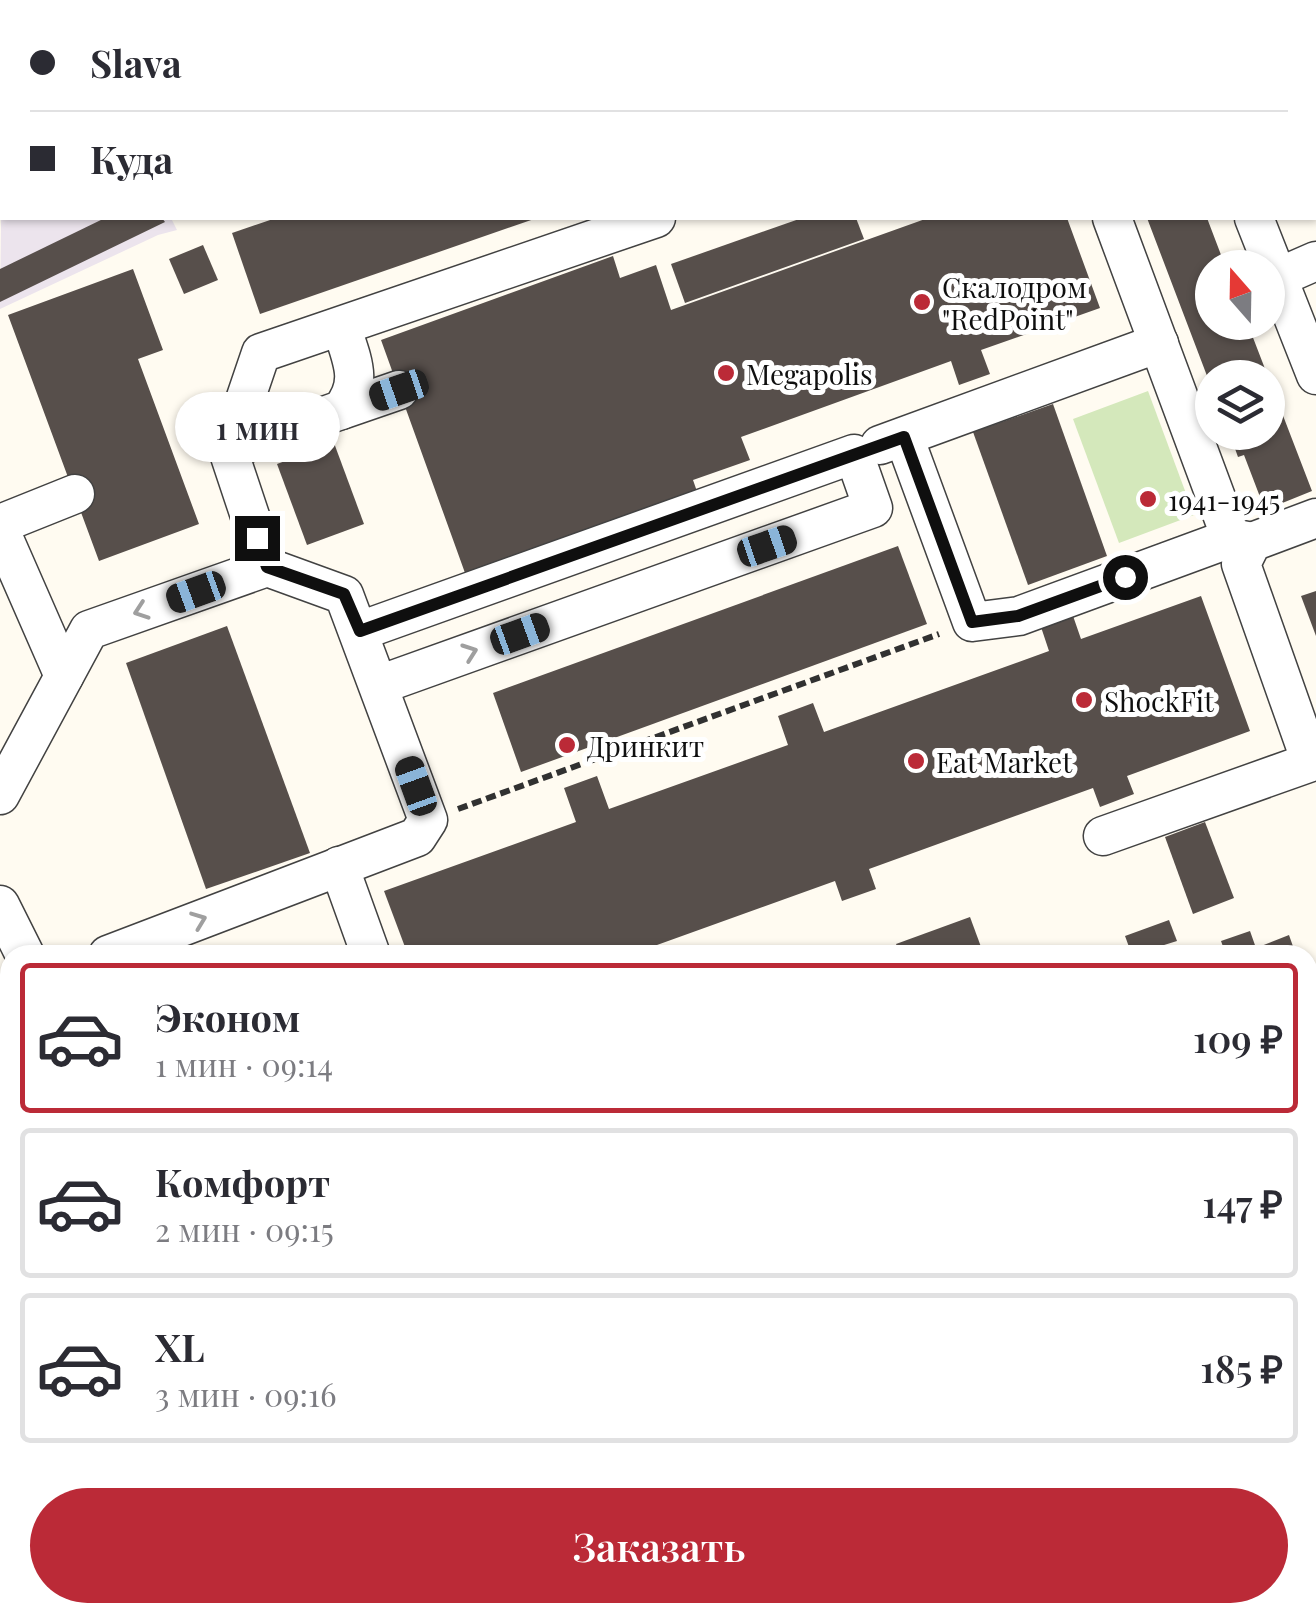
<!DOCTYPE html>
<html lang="ru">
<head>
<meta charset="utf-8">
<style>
  :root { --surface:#fff; --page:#f7f7f7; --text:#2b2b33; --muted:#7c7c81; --line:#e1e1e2; --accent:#bb2a37 }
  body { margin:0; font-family:"Playfair Display",serif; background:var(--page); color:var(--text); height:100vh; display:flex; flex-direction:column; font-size:38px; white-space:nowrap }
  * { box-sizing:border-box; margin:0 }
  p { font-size:32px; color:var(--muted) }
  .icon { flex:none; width:55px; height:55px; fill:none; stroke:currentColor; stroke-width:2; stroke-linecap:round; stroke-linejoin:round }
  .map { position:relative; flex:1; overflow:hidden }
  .sheet { position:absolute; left:0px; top:945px; width:1318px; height:678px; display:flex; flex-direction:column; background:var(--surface); border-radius:30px 30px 0 0; box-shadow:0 2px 8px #0004 }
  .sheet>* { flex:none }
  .hud { position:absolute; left:0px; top:0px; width:1318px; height:220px; box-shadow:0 2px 8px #0004; display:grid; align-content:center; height:220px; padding:0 30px; background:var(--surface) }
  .needle { width:65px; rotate:340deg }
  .controls { position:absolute; left:1195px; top:250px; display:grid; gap:20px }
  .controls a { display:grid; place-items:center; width:90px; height:90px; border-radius:50%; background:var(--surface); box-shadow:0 2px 8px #0004; font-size:50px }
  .end { position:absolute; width:45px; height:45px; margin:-22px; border:12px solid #0f0f0f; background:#fff; box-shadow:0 0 0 5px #fff }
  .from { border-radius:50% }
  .bubble { position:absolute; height:70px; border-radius:35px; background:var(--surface); box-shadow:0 2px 8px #0004; font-size:32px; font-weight:600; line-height:70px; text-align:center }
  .car { position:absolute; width:30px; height:60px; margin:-30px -15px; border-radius:12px; box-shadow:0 0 8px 2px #0007; background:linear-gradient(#222 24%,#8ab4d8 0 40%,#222 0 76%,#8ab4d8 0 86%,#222 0) }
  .hud b { display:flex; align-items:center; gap:35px; height:95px; font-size:38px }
  .hud b+b { border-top:2px solid var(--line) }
  .hud i { width:25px; height:25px; background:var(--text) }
  ul { padding:18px 0 0; list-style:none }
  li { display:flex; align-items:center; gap:30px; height:150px; margin:0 20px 15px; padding:0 10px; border:5px solid var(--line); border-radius:10px }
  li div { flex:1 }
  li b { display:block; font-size:38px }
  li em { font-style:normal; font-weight:600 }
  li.active { border-color:var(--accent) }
  li>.icon { width:90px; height:90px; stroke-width:1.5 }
  .primary-button { display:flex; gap:20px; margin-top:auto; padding:20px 30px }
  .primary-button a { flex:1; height:115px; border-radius:60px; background:var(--accent); color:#fff; font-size:40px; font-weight:600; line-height:115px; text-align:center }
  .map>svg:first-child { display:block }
  .industrial { fill:#ece4ed }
  .green { fill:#d4e8bb }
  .building { fill:#574f4b }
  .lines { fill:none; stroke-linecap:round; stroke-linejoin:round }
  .minor-casing { stroke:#424242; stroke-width:41 }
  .path { stroke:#313131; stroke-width:6; stroke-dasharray:10 5; stroke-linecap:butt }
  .minor { stroke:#fff; stroke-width:38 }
  .oneway { stroke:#9f9f9f }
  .route { stroke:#0f0f0f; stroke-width:12 }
  .poi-dot { fill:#bb2a37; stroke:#fff; stroke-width:4 }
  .labels { text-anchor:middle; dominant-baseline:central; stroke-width:10; stroke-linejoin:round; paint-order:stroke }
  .poi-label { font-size:28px; fill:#0f0f0f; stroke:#fff; text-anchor:start }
</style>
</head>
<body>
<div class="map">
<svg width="1316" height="1621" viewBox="0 0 1316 1621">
  <rect width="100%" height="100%" fill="#fffbf1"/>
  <!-- industrial -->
  <path class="industrial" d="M2,140V218H171L177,230L158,235L0,309Z"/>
  <!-- green -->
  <path class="green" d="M1148,391L1194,515L1119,543L1073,419Z"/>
  <!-- building -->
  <g class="building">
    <path d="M105,218H162L165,222L0,302V269Z"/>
    <path d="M276,218H537L260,314L232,233Z"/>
    <path d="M802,218H856L864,239L685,303L671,264Z"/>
    <path d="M928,218H1067L1100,308L981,350L990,374L959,385L951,361L741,437L750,460L693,480L700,500L469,584L381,340L613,256L620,278L656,265L671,310Z"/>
    <path d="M1147,218H1207L1226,268H1212V322H1247L1312,491L1265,510L1244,455L1238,457L1229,432H1268V378H1212V389Z"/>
    <path d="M203,245L218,280L184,294L169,259Z"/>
    <path d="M133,269L163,350L138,359L199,524L99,561L8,315Z"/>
    <path d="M1053,404L1107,556L1028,585L973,432Z"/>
    <path d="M334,443L364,524L307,545L277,464Z"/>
    <path d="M898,546L927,624L521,772L493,693Z"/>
    <path d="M1316,591V636L1301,596Z"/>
    <path d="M1201,596L1250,731L1127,776L1134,794L1100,807L1093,788L869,869L876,889L842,901L835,881L657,945L660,955H408L384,891L576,822L564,788L597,776L609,809L788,745L778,716L813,703L824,732L1049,651L1040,624L1072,613L1081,639Z"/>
    <path d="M227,626L310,853L206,889L126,663Z"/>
    <path d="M1205,822L1234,898L1193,914L1165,837Z"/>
    <path d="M970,917L984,955H901L896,944Z"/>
    <path d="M1169,920L1177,941L1132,955L1125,936Z"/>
    <path d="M1250,931L1256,948L1289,935L1296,955H1226L1221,941Z"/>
    <path d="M1316,986V1029L1308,1033V989Z"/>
    <path d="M1316,1337V1470L1308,1452V1341Z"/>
    <path d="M20,1612H99L102,1621H24Z"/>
    <path d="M364,1612H449L431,1621H368Z"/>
    <path d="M918,1612H996L1001,1621H922Z"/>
    <path d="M1165,1612H1238L1242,1621H1170Z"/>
  </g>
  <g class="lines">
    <defs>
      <g id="minor">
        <path d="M719,0L720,2"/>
        <path d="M1172,0L1173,2"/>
        <path d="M197,2L204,0"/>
        <path d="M353,2L358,0"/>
        <path d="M0,79L2,78"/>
        <path d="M1112,218L1231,538"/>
        <path d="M1254,218L1316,375"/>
        <path d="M1277,278L1316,261"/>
        <path d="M341,410L399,390"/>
        <path d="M904,437L972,622L1019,616L1231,538L1252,542"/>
        <path d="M880,445L1159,343"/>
        <path d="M228,450L341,410C363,384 353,362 343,332"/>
        <path d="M0,524L75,494"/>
        <path d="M0,530L64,676"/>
        <path d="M267,567L228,450L261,353L656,218"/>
        <path d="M360,631L854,454L873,508L379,685"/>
        <path d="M0,795L89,630L267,567L344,595L428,820L417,837L108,955"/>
        <path d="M1103,836L1311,762L1241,564L1252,542L1316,518"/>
        <path d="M339,866L371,955"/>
        <path d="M0,905L25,955"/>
        <path d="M1308,1166L1316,1161"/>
        <path d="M0,1302L10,1323"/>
        <path d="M0,1403L10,1398"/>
        <path d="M342,1612L346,1621"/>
        <path d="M753,1612L757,1621"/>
        <path d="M1022,1612L1026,1621"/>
        <path d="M1284,1612L1288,1621"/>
        <path d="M560,1621L576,1612"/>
      </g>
    </defs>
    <!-- minor casing -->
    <use href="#minor" class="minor-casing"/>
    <!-- path -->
    <g class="path">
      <path d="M54,2L61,0"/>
      <path d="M0,23H2"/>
      <path d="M1315,79H1316"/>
      <path d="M458,809L939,634"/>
      <path d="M1308,1123L1316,1118"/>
      <path d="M1308,1311L1316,1307"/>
      <path d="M0,1463L10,1484"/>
      <path d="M1308,1476L1316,1472"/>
      <path d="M234,1621L238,1612"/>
    </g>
    <!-- minor -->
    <use href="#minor" class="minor"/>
  </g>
  <!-- one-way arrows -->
  <defs><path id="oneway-chevron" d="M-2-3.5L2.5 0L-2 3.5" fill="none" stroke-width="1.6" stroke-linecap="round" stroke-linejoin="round" transform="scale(2.5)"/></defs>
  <g class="oneway">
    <use href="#oneway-chevron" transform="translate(141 611) rotate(161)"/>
    <use href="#oneway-chevron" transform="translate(470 652) rotate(-20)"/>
    <use href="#oneway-chevron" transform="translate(199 920) rotate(-21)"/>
  </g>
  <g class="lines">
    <!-- route -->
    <path class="route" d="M257,538L267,567L344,594L360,631L904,437L972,622L1018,616L1125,577"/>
  </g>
  <!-- markers -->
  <g class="poi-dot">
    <circle cx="922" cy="302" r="10"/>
    <circle cx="726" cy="373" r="10"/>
    <circle cx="1148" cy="499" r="10"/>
    <circle cx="1084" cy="700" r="10"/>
    <circle cx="567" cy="745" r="10"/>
    <circle cx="916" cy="761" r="10"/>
  </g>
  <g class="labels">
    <!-- poi labels -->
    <g class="poi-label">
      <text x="942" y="286">Скалодром<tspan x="942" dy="32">"RedPoint"</tspan></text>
      <text x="746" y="373">Megapolis</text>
      <text x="1168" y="499">1941-1945</text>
      <text x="1104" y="700">ShockFit</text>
      <text x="587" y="745">Дринкит</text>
      <text x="936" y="761">Eat Market</text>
    </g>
  </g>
</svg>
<div class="controls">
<a><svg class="needle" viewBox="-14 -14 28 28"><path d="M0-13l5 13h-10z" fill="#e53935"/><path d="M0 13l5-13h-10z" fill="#7c7c81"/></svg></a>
<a><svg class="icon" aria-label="layers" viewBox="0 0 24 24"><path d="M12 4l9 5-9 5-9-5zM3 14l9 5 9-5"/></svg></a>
</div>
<i class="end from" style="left:1125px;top:577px"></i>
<i class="end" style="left:257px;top:538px"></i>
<div class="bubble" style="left:175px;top:392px;width:165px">1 мин</div>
<i class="car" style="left:399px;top:390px;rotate:251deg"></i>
<i class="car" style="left:767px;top:546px;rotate:71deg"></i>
<i class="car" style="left:196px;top:592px;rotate:250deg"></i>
<i class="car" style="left:520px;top:634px;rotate:70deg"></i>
<i class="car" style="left:416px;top:786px;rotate:340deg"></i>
<div class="hud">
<b><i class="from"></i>Slava</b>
<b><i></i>Куда</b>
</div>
<section class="sheet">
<ul>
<li class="active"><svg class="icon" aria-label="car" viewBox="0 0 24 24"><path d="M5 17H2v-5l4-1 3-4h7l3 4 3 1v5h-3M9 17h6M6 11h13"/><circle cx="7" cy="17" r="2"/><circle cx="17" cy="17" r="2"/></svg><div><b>Эконом</b><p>1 мин · 09:14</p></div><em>109 ₽</em></li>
<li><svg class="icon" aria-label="car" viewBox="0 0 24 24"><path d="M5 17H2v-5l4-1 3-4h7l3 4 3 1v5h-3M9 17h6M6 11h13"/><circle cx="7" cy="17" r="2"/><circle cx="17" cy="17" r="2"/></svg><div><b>Комфорт</b><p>2 мин · 09:15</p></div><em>147 ₽</em></li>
<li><svg class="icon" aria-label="car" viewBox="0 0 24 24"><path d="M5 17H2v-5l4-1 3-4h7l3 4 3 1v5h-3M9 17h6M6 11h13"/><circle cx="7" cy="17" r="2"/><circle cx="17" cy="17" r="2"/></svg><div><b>XL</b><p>3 мин · 09:16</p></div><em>185 ₽</em></li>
</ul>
<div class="primary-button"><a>Заказать</a></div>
</section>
</div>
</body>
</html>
